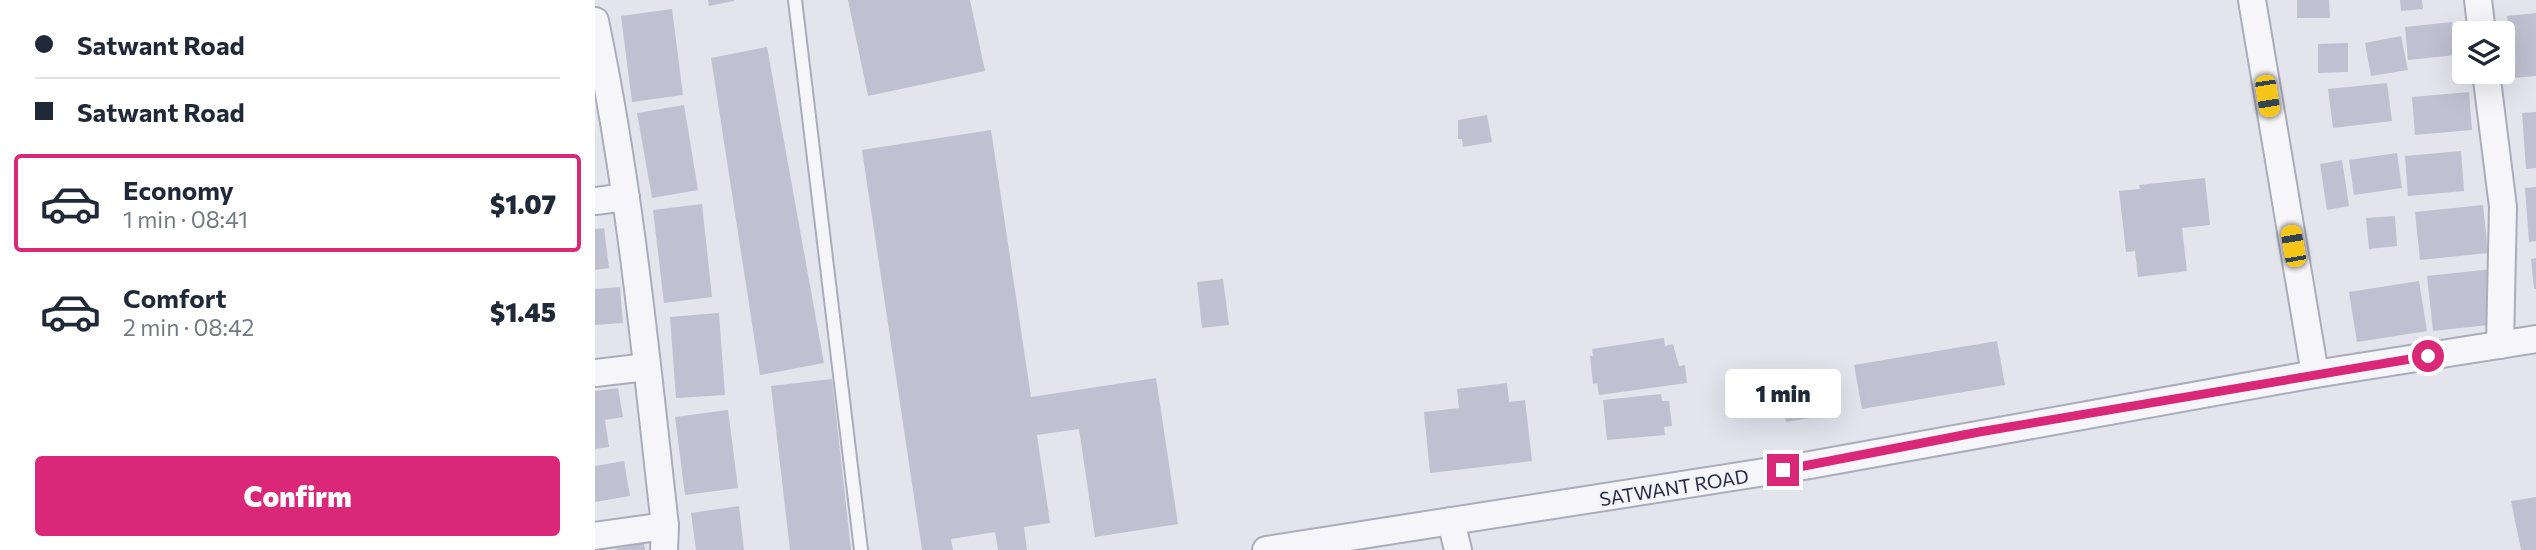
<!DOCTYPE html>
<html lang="en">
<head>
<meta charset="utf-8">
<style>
  :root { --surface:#fff; --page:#f2f2f3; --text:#1f2937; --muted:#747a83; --line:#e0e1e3; --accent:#db2777 }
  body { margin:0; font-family:Commissioner,sans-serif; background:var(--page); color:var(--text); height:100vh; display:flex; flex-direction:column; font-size:26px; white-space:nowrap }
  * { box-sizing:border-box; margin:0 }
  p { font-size:23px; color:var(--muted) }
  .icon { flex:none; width:38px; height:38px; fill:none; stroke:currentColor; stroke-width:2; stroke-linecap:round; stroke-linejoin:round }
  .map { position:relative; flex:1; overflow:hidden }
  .panel { display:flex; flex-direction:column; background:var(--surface); width:595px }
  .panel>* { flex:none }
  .guide { display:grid; align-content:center; height:154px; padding:0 35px; background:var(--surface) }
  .buttons { position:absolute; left:1857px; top:21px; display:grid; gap:14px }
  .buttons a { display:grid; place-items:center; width:63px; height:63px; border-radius:7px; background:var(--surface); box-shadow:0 7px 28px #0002; font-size:35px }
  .end { position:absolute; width:32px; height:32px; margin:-16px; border:9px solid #db2777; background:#fff; box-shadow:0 0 0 4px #fff }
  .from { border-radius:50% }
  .bubble { position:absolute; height:49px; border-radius:7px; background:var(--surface); box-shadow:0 7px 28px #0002; font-size:23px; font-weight:800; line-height:49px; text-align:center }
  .car { position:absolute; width:21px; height:42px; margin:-21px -10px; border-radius:9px; box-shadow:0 0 5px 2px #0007; background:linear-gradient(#f5c518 24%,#345 0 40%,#f5c518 0 76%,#345 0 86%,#f5c518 0) }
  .guide b { display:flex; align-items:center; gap:24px; height:66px; font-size:26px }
  .guide b+b { border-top:2px solid var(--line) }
  .guide i { width:18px; height:18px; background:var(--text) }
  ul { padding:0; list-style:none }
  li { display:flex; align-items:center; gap:21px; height:98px; margin:0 14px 10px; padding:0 21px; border:4px solid transparent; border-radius:7px }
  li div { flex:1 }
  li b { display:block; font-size:26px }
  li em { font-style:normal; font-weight:800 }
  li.selected { border-color:var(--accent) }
  li>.icon { width:63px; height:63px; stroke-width:1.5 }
  .button { display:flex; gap:14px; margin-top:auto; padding:14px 35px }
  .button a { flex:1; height:80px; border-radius:7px; background:var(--accent); color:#fff; font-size:28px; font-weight:800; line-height:80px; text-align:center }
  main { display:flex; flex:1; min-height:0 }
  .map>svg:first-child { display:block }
  .building { fill:#bfc1d0 }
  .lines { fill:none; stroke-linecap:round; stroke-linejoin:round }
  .lane-casing { stroke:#abacba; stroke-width:16 }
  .street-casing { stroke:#abacba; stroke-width:30 }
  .lane { stroke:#f6f6fa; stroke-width:12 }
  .street { stroke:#f6f6fa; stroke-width:26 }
  .route { stroke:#db2777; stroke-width:9 }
  .labels { text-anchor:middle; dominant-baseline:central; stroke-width:5; stroke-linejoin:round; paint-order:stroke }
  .street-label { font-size:19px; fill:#282b47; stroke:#f3f4f9 }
</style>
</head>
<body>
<main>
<section class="panel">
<div class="guide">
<b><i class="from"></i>Satwant Road</b>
<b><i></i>Satwant Road</b>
</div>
<ul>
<li class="selected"><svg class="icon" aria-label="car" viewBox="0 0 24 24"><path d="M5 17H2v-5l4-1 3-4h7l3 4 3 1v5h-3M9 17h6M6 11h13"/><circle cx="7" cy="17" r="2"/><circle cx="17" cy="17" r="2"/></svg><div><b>Economy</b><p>1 min · 08:41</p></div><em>$1.07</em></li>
<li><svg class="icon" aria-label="car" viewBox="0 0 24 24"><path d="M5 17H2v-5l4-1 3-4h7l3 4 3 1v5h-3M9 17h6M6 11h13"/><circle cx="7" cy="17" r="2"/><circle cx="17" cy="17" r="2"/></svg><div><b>Comfort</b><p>2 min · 08:42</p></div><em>$1.45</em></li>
</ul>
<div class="button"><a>Confirm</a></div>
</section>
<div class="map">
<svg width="1941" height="550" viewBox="0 0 1941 550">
  <rect width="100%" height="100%" fill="#e3e4ec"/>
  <!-- building -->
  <g class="building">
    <path d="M113,0H139V1L114,6Z"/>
    <path d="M253,0H375L390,71L273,96Z"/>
    <path d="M1702,0H1734L1735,18H1702Z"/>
    <path d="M1805,0H1827L1828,9L1806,11Z"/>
    <path d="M77,9L88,95L37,102L26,16Z"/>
    <path d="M1941,13V76L1918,78L1912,16Z"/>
    <path d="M1857,22L1861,55L1813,60L1810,27Z"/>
    <path d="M1806,36L1813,70L1776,76L1770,43Z"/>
    <path d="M1753,43V72L1723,73V44Z"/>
    <path d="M172,47L229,363L165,375L116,58Z"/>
    <path d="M1792,83L1797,121L1738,128L1733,89Z"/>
    <path d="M1874,92L1877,130L1820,135L1817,97Z"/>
    <path d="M89,105L103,190L57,198L42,113Z"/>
    <path d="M1941,112V168L1931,169L1927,113Z"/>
    <path d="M892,115L897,142L868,147L867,139H863V120Z"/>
    <path d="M396,130L436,397L561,378L583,524L500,537L484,429L442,435L455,523L429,527L432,550H403L400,532L356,539L358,550H327L267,150Z"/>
    <path d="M1866,151L1869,191L1813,196L1810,156Z"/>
    <path d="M1802,153L1807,188L1759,195L1754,160Z"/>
    <path d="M1747,160L1754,206L1732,210L1725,164Z"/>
    <path d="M1610,178L1615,225L1587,228L1592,271L1543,277L1540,251L1531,252L1524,191L1545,189L1544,185Z"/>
    <path d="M1941,187V241L1934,242L1930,188Z"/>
    <path d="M107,204L117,297L69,303L58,210Z"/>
    <path d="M1888,205L1893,253L1825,260L1820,212Z"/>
    <path d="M1800,216L1802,246L1774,249L1771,218Z"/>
    <path d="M9,228L14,268L0,270V229Z"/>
    <path d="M1941,258V289H1939L1936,259Z"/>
    <path d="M1897,269L1903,324L1838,331L1832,276Z"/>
    <path d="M628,279L634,325L607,328L602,282Z"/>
    <path d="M1824,281L1832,331L1762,342L1754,292Z"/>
    <path d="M25,287L28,323L0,325V289Z"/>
    <path d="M124,313L130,395L81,398L75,317Z"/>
    <path d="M1069,338L1070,346L1078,344L1084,366L1090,365L1092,383L1004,395L1002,383L998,384L995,356H998L997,349Z"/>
    <path d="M1402,341L1410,385L1267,409L1259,365Z"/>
    <path d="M237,379L256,550H195L176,386Z"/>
    <path d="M912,383L914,402L930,400L937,461L835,473L829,412L864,408L862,389Z"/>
    <path d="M1227,386L1233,415L1191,422L1186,394Z"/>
    <path d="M23,388L28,417L10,420L14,447L0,449V391Z"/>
    <path d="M1066,394L1067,401H1074L1077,426L1069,427L1070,435L1012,440L1008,400Z"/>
    <path d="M133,410L143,488L90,495L80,417Z"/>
    <path d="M29,461L35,496L0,502V466Z"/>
    <path d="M1941,497V550H1926L1916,501Z"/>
    <path d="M144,506L149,550H101L96,513Z"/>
    <path d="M49,543L50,550H21L20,549Z"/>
  </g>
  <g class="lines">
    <defs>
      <path id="lane" d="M200,0L266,550"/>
      <g id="street">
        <path d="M1657,0L1720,374"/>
        <path d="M1883,0L1887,33"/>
        <path d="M0,21C35,188 51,357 70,526L69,550"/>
        <path d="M1891,72L1908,207L1905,345"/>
        <path d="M0,201L31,197"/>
        <path d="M0,373L52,367"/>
        <path d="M856,521L863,550"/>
        <path d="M0,536L70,526"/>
        <path d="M671,550L1215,465L1720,374L1941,339"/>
      </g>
    </defs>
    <!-- lane casing -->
    <use href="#lane" class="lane-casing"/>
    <!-- street casing -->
    <use href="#street" class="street-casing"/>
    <!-- lane -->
    <use href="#lane" class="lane"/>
    <!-- street -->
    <use href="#street" class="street"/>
  </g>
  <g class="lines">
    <!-- route -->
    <path class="route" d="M1188,470L1384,432L1833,356"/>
  </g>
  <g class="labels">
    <!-- street labels -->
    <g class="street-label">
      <text transform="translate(1079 487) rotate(-9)">SATWANT ROAD</text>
    </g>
  </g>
</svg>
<div class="buttons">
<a><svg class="icon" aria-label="layers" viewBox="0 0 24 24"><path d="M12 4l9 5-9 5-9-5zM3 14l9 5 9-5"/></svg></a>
</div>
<i class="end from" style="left:1833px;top:356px"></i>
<i class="end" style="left:1188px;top:470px"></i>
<div class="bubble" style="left:1130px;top:369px;width:116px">1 min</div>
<i class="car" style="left:1672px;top:96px;rotate:171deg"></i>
<i class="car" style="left:1698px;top:246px;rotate:350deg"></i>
</div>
</main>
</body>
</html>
